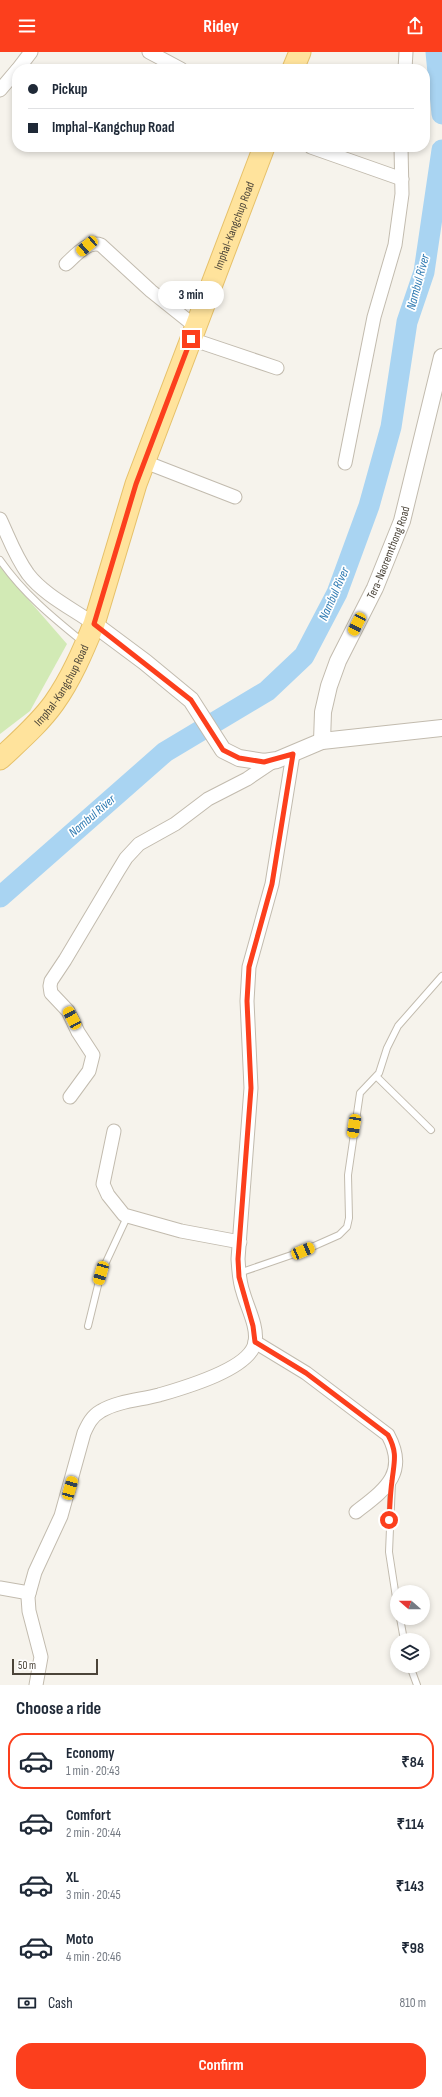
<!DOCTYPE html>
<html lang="en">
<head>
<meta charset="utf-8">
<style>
  :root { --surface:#fff; --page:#f6f6f7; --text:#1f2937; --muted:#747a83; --line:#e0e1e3; --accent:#fc3f1d }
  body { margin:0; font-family:"Sofia Sans Condensed",sans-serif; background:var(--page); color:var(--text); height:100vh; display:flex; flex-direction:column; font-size:15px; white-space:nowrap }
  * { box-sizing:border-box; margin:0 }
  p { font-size:13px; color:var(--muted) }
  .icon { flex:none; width:22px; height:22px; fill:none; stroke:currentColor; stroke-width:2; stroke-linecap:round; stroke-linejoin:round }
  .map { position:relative; height:1633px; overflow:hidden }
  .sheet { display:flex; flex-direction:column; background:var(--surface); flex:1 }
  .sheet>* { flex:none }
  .top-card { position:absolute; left:12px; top:12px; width:418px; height:88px; border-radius:16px; box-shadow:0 2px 6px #0003; display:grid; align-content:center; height:88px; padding:0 16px; background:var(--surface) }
  .needle { width:26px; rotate:290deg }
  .controls { position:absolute; left:390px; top:1533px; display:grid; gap:8px }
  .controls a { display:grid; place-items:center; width:40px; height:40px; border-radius:50%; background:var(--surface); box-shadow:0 2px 6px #0003; font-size:20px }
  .scale { position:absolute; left:12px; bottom:10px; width:86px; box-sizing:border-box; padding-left:4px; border:2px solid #4b4439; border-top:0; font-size:11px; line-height:14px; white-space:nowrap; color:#4b4439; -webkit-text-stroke:3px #fff; paint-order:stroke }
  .end { position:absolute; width:18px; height:18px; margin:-9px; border:5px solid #fc3f1d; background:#fff; box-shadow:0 0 0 2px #fff }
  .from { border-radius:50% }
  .bubble { position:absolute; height:28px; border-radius:14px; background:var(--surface); box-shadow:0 2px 6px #0003; font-size:13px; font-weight:700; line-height:28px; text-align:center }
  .car { position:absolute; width:12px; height:24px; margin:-12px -6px; border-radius:5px; box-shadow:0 0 3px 1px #0007; background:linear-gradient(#f5c518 24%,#345 0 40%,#f5c518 0 76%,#345 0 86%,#f5c518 0) }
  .top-card b { display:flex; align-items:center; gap:14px; height:38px; font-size:15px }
  .top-card b+b { border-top:1px solid var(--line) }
  .top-card i { width:10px; height:10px; background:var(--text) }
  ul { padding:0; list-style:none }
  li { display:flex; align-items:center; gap:12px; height:56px; margin:0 8px 6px; padding:0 8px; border:2px solid transparent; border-radius:16px }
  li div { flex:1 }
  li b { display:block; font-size:15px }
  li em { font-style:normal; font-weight:700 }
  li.current { border-color:var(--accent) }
  li>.icon { width:36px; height:36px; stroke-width:1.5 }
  h2 { padding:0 16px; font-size:18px; line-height:48px }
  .pay { display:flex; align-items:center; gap:10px; height:44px; padding:0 16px; font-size:15px }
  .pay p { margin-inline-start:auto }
  .button { display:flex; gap:8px; margin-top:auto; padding:8px 16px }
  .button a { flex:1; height:46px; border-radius:16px; background:var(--accent); color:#fff; font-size:16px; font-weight:700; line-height:46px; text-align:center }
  header { display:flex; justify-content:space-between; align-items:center; height:52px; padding:0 16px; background:var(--accent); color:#fff; font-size:18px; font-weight:700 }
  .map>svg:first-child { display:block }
  .green { fill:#d2eab5 }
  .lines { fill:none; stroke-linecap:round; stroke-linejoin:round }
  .river { stroke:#a9d4f2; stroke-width:21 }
  .service-casing { stroke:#c2bbae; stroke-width:8 }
  .minor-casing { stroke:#c2bbae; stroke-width:15 }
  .tertiary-casing { stroke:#c2bbae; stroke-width:18 }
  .primary-casing { stroke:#e6c16a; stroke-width:23 }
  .service { stroke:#fff; stroke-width:6 }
  .minor { stroke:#fff; stroke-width:13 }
  .tertiary { stroke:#fff; stroke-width:16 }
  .primary { stroke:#ffe39c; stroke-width:21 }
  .route { stroke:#fc3f1d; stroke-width:5 }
  .labels { text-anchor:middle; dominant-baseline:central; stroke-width:3.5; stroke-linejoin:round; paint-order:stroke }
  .street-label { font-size:12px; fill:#4b4439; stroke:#fff }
  .water-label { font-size:13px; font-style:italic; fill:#2e7ab2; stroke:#fff }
</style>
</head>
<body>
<header><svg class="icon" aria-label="menu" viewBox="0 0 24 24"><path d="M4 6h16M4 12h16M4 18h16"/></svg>Ridey<svg class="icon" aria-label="share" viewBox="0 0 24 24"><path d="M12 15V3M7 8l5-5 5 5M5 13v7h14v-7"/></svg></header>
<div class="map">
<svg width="442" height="1633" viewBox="0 0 442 1633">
  <rect width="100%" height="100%" fill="#f6f3ec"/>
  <!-- green -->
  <path class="green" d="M0,515L67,592L30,659L0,682Z"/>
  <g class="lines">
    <!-- river -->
    <g class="river">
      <path d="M436,0L442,62"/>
      <path d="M0,845L165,700L267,639L304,604L337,541L369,454L391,375L407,270L424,220L442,98"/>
    </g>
    <defs>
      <g id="service">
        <path d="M0,508C23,541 52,565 83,590"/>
        <path d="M377,1025L431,1078"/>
        <path d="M239,1221L303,1199L339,1183L347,1175L349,1166L348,1123L360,1041L379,1021L387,996L398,974L442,924"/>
        <path d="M88,1274L101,1221L127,1165"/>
        <path d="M392,1430L389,1500L397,1552"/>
        <path d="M400,1566L404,1588"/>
        <path d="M410,1614L417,1633"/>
      </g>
      <g id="minor">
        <path d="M149,0L181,17"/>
        <path d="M18,17L31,0"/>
        <path d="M405,17L406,0"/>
        <path d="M0,38L17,18"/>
        <path d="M311,95L402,127"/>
        <path d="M66,212C75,204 88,188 101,193L151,239L196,275"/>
        <path d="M191,287L277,316"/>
        <path d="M145,410L235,445"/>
        <path d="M345,411L374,265L395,193L402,142L401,95"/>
        <path d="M0,467C9,486 15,504 28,522C44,543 73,557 94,572"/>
        <path d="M70,1045L89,1019L93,1003L78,980L68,959L51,941L50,934L51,929L65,908L118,819L126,806L139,792L175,772L208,747L247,727L275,708"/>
        <path d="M114,1079L103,1132L108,1143L124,1163L181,1179L240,1190"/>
        <path d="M255,1290L306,1321L388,1383C409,1422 384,1438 356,1460"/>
        <path d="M0,1536L29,1541"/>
        <path d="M36,1633L41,1605L29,1559L28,1545L35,1520L61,1464L84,1381C88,1372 92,1364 101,1359C118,1349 140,1348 159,1343C183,1336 251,1317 255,1290C258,1275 247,1255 243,1240C239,1229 239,1219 238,1207L251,1036L247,949L249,915L272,832L293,702"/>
      </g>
      <g id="tertiary">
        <path d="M94,572L145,610L191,648L223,698L239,706L264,710L277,708L322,689L442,676"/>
        <path id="s1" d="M322,689L323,660L329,634L338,609L375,536L402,469L442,305"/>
      </g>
      <g id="primary">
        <path d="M293,17L300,0"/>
        <path id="s2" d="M0,707C19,689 39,672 54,651C71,627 83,599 94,572L136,432L264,95"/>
      </g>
    </defs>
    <!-- service casing -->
    <use href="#service" class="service-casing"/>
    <!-- minor casing -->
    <use href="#minor" class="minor-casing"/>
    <!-- tertiary casing -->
    <use href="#tertiary" class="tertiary-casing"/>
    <!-- primary casing -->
    <use href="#primary" class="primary-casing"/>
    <!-- service -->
    <use href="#service" class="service"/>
    <!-- minor -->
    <use href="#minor" class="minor"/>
    <!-- tertiary -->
    <use href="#tertiary" class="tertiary"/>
    <!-- primary -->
    <use href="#primary" class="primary"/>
  </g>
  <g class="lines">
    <!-- route -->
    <path class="route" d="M191,287L136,432L94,572L191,648L223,698L239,706L264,710L293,702L272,832L249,915L247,949L251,1036L238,1207L239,1225L253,1274L255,1290L306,1321L388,1383C398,1401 394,1410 392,1429C390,1442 390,1455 389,1468"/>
  </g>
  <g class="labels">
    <!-- street labels -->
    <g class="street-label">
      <text stroke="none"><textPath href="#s2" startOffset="589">Imphal-Kangchup Road</textPath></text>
      <text stroke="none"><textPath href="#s1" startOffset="202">Tera-Naoremthong Road</textPath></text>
      <text stroke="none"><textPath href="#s2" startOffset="97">Imphal-Kangchup Road</textPath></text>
    </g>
    <!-- water labels -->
    <g class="water-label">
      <text transform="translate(418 230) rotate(-75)">Nambul River</text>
      <text transform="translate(334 542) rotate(-66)">Nambul River</text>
      <text transform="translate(92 764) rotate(-41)">Nambul River</text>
    </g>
  </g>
</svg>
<div class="controls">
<a><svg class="needle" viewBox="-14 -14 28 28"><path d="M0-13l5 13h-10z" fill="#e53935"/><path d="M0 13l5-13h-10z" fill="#747a83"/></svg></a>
<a><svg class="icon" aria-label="layers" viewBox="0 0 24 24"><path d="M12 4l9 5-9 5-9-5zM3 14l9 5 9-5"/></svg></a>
</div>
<div class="scale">50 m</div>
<i class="end from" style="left:389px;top:1468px"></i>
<i class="end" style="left:191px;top:287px"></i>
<div class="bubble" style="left:158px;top:229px;width:66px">3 min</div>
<i class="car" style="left:87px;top:194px;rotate:229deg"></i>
<i class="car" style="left:357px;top:572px;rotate:207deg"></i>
<i class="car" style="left:72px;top:966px;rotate:332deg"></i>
<i class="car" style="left:354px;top:1074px;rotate:189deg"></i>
<i class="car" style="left:303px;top:1199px;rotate:67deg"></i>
<i class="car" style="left:101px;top:1221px;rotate:196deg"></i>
<i class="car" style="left:70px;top:1436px;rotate:16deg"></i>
<div class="top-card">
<b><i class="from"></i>Pickup</b>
<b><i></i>Imphal-Kangchup Road</b>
</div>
</div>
<section class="sheet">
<h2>Choose a ride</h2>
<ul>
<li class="current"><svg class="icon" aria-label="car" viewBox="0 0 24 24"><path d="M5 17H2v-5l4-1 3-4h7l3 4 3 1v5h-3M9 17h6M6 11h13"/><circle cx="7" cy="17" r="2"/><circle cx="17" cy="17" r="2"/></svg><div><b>Economy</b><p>1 min · 20:43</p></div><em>₹84</em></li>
<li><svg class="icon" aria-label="car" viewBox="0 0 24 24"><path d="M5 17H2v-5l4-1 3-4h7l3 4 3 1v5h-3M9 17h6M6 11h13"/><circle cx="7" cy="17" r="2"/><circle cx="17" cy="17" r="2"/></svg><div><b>Comfort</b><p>2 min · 20:44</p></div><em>₹114</em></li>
<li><svg class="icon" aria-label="car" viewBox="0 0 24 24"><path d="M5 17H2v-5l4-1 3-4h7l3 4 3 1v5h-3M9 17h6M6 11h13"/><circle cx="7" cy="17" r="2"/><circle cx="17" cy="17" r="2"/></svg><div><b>XL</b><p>3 min · 20:45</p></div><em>₹143</em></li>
<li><svg class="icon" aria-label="car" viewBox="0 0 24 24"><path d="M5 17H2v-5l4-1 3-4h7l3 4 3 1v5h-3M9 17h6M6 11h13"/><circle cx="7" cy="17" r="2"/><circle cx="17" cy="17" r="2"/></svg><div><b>Moto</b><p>4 min · 20:46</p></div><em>₹98</em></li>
</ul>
<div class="pay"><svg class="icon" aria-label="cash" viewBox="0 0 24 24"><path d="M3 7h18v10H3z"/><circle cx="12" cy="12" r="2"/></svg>Cash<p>810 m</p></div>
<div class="button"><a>Confirm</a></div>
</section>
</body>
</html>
